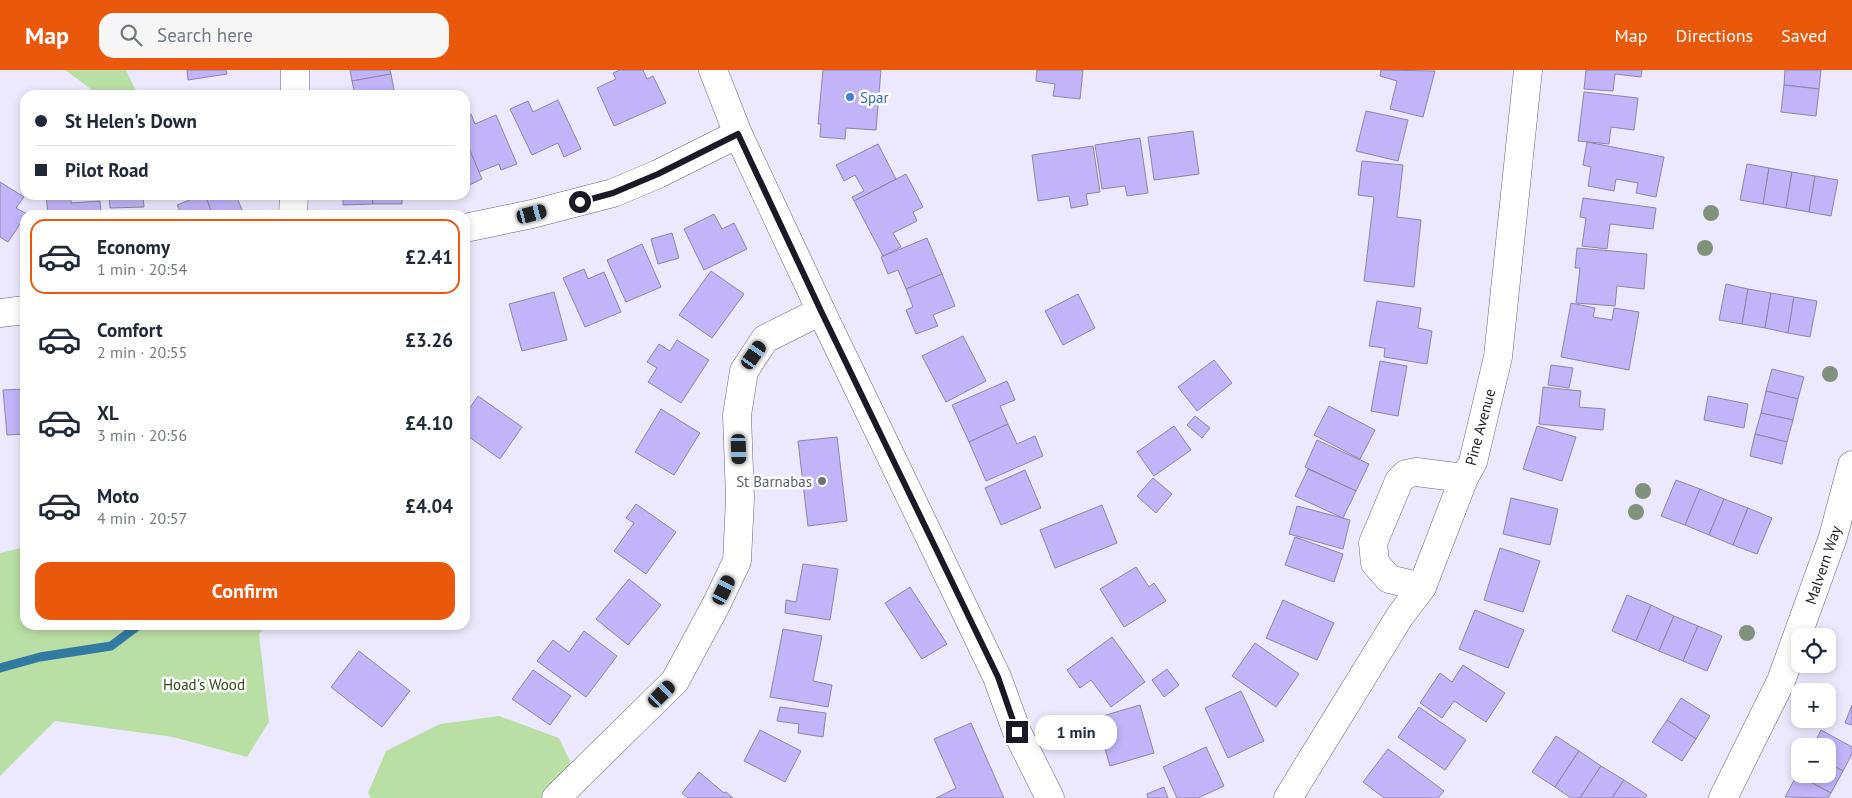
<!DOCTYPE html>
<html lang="en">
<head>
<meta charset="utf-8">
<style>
  :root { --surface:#fff; --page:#f6f6f7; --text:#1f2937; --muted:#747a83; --line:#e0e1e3; --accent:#ea580c }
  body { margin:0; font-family:"PT Sans",sans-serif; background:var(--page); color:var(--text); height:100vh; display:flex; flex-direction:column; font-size:19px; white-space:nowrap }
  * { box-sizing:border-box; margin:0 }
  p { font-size:16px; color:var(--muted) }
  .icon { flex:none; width:28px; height:28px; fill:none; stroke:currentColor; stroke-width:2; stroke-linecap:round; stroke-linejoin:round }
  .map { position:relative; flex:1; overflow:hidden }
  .panel { position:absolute; left:20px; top:140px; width:450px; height:420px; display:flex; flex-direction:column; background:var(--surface); border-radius:15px; box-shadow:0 2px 8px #0003 }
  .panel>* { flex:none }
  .banner { position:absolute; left:20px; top:20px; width:450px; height:110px; border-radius:15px; box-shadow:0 2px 8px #0003; display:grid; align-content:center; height:110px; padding:0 15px; background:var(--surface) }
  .tools { position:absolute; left:1791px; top:558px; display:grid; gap:10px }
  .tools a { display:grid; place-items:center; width:45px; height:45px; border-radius:10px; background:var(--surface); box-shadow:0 2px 8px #0003; font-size:25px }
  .end { position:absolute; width:22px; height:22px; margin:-11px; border:6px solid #1b1925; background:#fff; box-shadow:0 0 0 2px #fff }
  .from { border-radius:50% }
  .bubble { position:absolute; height:35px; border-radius:15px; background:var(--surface); box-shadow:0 2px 8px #0003; font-size:16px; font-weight:800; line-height:35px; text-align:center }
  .car { position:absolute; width:15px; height:30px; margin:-15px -8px; border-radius:6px; box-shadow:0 0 4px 1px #0007; background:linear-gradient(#222 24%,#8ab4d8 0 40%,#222 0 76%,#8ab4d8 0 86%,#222 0) }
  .banner b { display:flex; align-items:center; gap:18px; height:48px; font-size:19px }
  .banner b+b { border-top:1px solid var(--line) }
  .banner i { width:12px; height:12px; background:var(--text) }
  ul { padding:9px 0 0; list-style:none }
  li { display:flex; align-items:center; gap:15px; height:75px; margin:0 10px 8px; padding:0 5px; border:2px solid transparent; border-radius:15px }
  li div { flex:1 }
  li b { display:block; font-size:19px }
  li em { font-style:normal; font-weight:800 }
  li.current { border-color:var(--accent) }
  li>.icon { width:45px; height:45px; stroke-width:1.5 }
  .button { display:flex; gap:10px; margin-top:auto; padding:10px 15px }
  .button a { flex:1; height:58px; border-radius:15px; background:var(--accent); color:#fff; font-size:20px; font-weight:800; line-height:58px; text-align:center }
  header { display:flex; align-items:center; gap:30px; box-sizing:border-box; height:70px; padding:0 25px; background:var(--accent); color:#fff }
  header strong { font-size:24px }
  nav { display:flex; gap:28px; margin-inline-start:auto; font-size:18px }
  .search { width:350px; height:45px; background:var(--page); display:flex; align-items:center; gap:12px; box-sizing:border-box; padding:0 18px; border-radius:15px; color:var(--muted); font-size:19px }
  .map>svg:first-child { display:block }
  .green { fill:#badfa4 }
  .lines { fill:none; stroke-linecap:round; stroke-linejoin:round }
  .stream { stroke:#327aa2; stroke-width:9 }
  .building { fill:#c1b4f9; stroke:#8c87a7 }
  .minor-casing { stroke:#696482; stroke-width:29 }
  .minor { stroke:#fff; stroke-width:28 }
  .tree { fill:#81927c }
  .route { stroke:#1b1925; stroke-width:6 }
  .shop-dot { fill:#3f7fe0; stroke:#fff; stroke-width:2 }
  .worship-dot { fill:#6b7280; stroke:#fff; stroke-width:2 }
  .labels { text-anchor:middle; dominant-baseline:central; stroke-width:5; stroke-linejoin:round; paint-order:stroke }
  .shop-label { font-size:15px; fill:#366cbe; stroke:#fff; text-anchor:start }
  .street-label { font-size:15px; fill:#1b1925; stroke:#fff }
  .worship-label { font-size:15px; fill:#5b616d; stroke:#fff; text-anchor:end }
  .park-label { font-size:15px; fill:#2a4a12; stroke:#fff }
</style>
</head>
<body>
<header>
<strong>Map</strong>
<div class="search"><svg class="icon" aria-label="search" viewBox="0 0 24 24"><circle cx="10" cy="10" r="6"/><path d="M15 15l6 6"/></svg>Search here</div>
<nav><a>Map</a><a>Directions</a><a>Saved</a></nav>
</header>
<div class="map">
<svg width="1852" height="728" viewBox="0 0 1852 728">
  <rect width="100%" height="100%" fill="#ece9fe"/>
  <!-- green -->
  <g class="green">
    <path d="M65,0H126L138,25H99Z"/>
    <path d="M25,477V555H266L259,564L269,652L247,687L173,667L55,651L0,706V483Z"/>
    <path d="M499,646L559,668L570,691L576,728H371L368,723L386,681L440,654Z"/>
  </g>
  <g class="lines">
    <!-- stream -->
    <path class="stream" d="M0,598L40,587L111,576L139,555"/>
  </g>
  <!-- building -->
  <g class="building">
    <path d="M187,0H226L227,4L188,10Z"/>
    <path d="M350,0H390L391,4L352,11Z"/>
    <path d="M620,0H643L647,9L653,6L666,33L614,56L597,18L616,9L613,3Z"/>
    <path d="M823,0H881L876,60L846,58L845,69L820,67L821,54H818Z"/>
    <path d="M1037,0H1083L1080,29L1053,26L1055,14L1036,11Z"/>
    <path d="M1381,0L1435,1L1423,47L1390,39L1397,11L1380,6Z"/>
    <path d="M1586,0H1642L1641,7L1615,4L1613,21L1584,19Z"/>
    <path d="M1785,0H1821L1819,19L1784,15Z"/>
    <path d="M391,4L395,25H355L352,11Z"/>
    <path d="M1784,15L1819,19L1816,46L1781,42Z"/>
    <path d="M1584,22L1638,28L1634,60L1611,57L1609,74L1578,71Z"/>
    <path d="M558,30L581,79L564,87L558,73L532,85L510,39L528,31L533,42Z"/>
    <path d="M1366,41L1408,50L1398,91L1356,81Z"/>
    <path d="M471,44L475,54L496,45L517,94L501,100L499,94L479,102L465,69V46Z"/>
    <path d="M1193,61L1199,104L1154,110L1148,67Z"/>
    <path d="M1140,68L1148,123L1127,126L1125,116L1102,119L1095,75Z"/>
    <path d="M465,69L482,109L465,117Z"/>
    <path d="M1587,72L1664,87L1656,127L1636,123L1638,113L1616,109L1614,121L1588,116L1591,97L1583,95Z"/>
    <path d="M878,74L896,109L854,131L852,127L864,121L855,105L844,111L836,95Z"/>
    <path d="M1093,76L1100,122L1086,124L1088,135L1071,138L1069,126L1038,131L1032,85Z"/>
    <path d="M1362,91L1403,95L1397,147L1421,150L1414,217L1364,211L1374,127L1358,125Z"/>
    <path d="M1747,94L1769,98L1763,134L1740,130Z"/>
    <path d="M1769,98L1792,102L1786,138L1763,134Z"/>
    <path d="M1792,102L1815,106L1809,142L1786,138Z"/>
    <path d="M906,104L923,137L913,142L917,151L893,163L901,177L883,186L854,131Z"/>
    <path d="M1815,106L1838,110L1831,146L1809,142Z"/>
    <path d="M0,112L24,127L16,138L27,144L8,172L0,167Z"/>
    <path d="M46,125H71V133L100,131L101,145H48Z"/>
    <path d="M109,125H143L144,137L110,138Z"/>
    <path d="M202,125H205L213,145H182L177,135Z"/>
    <path d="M205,125H236L244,145H213Z"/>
    <path d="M343,125H372L373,134L343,135Z"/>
    <path d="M372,125H402V134H373Z"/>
    <path d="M1583,128L1656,138L1653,159L1610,154L1607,179L1582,176L1586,148L1580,147Z"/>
    <path d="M714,144L722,159L734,153L747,179L704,200L684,159Z"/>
    <path d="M672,163L679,188L658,194L651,169Z"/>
    <path d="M927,168L942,204L906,219L898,200L888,204L881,187Z"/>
    <path d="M642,174L661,217L626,232L607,190Z"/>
    <path d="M1577,178L1647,184L1644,219L1617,216L1615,236L1576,233L1580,198H1575Z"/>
    <path d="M584,199L588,209L604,202L621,242L585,257L563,208Z"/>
    <path d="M711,201L744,224L712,268L679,245Z"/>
    <path d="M942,204L955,236L933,245L938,256L916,264L906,240L913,237L906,219Z"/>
    <path d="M1726,214L1748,219L1742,254L1719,250Z"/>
    <path d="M1748,219L1771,223L1765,258L1742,254Z"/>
    <path d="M554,222L567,270L522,281L509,234Z"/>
    <path d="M1771,223L1794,227L1788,263L1765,258Z"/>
    <path d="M1078,224L1095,258L1063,275L1045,241Z"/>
    <path d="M1794,227L1817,231L1810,267L1788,263Z"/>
    <path d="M1377,231L1421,238L1418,258L1432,261L1427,294L1384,287L1385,278L1369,276Z"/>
    <path d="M1571,233L1595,238L1593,247L1612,250L1614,238L1639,242L1629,300L1561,287Z"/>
    <path d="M963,266L986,311L946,332L922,286Z"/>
    <path d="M677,270L709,290L681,333L648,312L657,298L647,292L659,274L670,281Z"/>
    <path d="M1214,290L1232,313L1197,341L1178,317Z"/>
    <path d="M1380,291L1407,296L1398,346L1371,341Z"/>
    <path d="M1551,295L1573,298L1569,318L1548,315Z"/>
    <path d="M1772,299L1804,307L1798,329L1766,321Z"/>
    <path d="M1007,311L1015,330L1000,336L1008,354L969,372L952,335Z"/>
    <path d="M1543,317L1581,321L1579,337L1605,339L1603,360L1539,354Z"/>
    <path d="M25,319V364L7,365L3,320Z"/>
    <path d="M1766,321L1798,329L1793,350L1761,343Z"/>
    <path d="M478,326L522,357L500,389L465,364V345Z"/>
    <path d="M1708,326L1748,334L1744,358L1704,350Z"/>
    <path d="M1329,336L1375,360L1360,389L1314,365Z"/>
    <path d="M661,339L700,363L674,405L635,382Z"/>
    <path d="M1761,343L1793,350L1787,372L1755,364Z"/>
    <path d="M1195,346L1210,358L1202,368L1187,355Z"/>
    <path d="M1008,354L1017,374L1035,366L1043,386L986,411L969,372Z"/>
    <path d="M1174,356L1191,380L1154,406L1137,382Z"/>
    <path d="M1537,356L1576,367L1562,411L1523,399Z"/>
    <path d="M1755,364L1787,372L1782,394L1750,386Z"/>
    <path d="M837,367L847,451L808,456L798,371Z"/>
    <path d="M1317,370L1369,394L1356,421L1305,397Z"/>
    <path d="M1308,399L1356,421L1343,448L1295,426Z"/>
    <path d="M1025,400L1041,438L1001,455L985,418Z"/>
    <path d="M1153,408L1172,424L1156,443L1137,426Z"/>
    <path d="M1676,410L1700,419L1685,455L1661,446Z"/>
    <path d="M1700,419L1724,429L1709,465L1685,455Z"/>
    <path d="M1511,428L1558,439L1550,475L1503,464Z"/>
    <path d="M1724,429L1748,438L1733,475L1709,465Z"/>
    <path d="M636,434L676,462L646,504L614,481L634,453L626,448Z"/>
    <path d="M1102,435L1117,473L1055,498L1040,460Z"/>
    <path d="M1297,436L1350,450L1343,479L1289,464Z"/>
    <path d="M1748,438L1772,448L1757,484L1733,475Z"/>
    <path d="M1295,467L1343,484L1334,512L1285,495Z"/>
    <path d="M1500,478L1540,491L1523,542L1484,530Z"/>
    <path d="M803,494L838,499L830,550L785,543L786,530L796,532Z"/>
    <path d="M1136,497L1149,517L1154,513L1166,531L1124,557L1100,519Z"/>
    <path d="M629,509L661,535L628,575L596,549Z"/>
    <path d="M910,517L947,574L922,589L885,533Z"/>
    <path d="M1627,525L1651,535L1636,571L1612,561Z"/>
    <path d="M1283,530L1334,553L1317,590L1266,568Z"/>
    <path d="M1651,535L1674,546L1659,581L1636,571Z"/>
    <path d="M1475,540L1524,560L1508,598L1459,579Z"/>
    <path d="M1674,546L1698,556L1683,591L1659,581Z"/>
    <path d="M1698,556L1722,566L1707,601L1683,591Z"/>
    <path d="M783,559L822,566L813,611L832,615L828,637L770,627Z"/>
    <path d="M584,561L617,586L586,627L537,591L553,570L569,582Z"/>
    <path d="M1112,567L1145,612L1111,637L1091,610L1080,618L1067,600Z"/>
    <path d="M1255,573L1299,604L1276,637L1232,606Z"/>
    <path d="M359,581L410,621L382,657L331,617Z"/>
    <path d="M1463,595L1505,623L1486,652L1454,631L1442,648L1420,633L1440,603L1452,612Z"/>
    <path d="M1167,599L1179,615L1164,627L1152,610Z"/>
    <path d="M533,600L571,626L550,655L512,629Z"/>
    <path d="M1241,621L1264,671L1228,688L1205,638Z"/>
    <path d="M1681,628L1710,646L1696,669L1667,650Z"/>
    <path d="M1140,635L1154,683L1110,696L1096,648Z"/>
    <path d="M1852,635V655L1845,653Z"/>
    <path d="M780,637L826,643L823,667L798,663L799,654L777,651Z"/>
    <path d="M1419,637L1466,670L1445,700L1398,667Z"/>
    <path d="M1667,650L1696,669L1682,691L1652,672Z"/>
    <path d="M971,653L1004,728H936L956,718L934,669Z"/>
    <path d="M760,660L801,681L785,712L744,691Z"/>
    <path d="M1821,660L1852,677V684L1843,701L1828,693V676H1813Z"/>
    <path d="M1556,666L1579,681L1555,717L1532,702Z"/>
    <path d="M1206,677L1224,716L1198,728H1177L1163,697Z"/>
    <path d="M1388,679L1444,721L1438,728H1384L1363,712Z"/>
    <path d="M1579,681L1601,696L1580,728H1571L1555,717Z"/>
    <path d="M1828,693L1843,701L1831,723L1797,705L1800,700V704H1828Z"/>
    <path d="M1601,696L1624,710L1612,728H1580Z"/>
    <path d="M699,702L724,723L726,722L733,728H688L682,723Z"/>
    <path d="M1797,705L1831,723L1828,728L1785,727Z"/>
    <path d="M1624,710L1647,725L1645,728H1612Z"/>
    <path d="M1164,717L1168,728H1148L1147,724Z"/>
  </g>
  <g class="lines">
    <defs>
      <g id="minor">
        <path d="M713,0L738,64L821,241L997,607L1017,662L1050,728"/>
        <path d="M295,25V0"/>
        <path d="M293,145L294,125"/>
        <path d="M465,158L532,144L613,123L658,104L738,64"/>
        <path d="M0,243L25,240"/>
        <path d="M1422,517L1389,509L1375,493L1373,473L1399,411L1406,404L1416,402L1464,408"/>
        <path d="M556,728L675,611L716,535L737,491L740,429L737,345L744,301L765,269L821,241"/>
        <path d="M1288,728L1400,546L1422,517L1464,408L1473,392L1498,287L1528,0"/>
        <path d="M1723,728L1781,611L1833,467L1852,395"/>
      </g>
    </defs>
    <!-- minor casing -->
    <use href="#minor" class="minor-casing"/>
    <!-- minor -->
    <use href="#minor" class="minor"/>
  </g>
  <!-- trees -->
  <g class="tree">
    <circle cx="1711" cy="143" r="8"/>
    <circle cx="1705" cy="178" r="8"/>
    <circle cx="1830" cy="304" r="8"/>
    <circle cx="1643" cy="421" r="8"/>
    <circle cx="1636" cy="442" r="8"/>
    <circle cx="1747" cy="563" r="8"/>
  </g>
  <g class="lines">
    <!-- route -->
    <path class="route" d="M580,132L613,123L658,104L738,64L821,241L998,607L1017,662"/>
  </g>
  <!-- markers -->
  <circle class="shop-dot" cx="850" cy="27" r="5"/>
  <circle class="worship-dot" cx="822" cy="411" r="5"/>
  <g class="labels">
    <!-- shop labels -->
    <g class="shop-label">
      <text x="860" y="27">Spar</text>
    </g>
    <!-- street labels -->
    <g class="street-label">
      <text transform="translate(1480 357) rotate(-75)">Pine Avenue</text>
      <text transform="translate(1823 495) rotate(-71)">Malvern Way</text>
    </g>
    <!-- worship labels -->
    <g class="worship-label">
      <text x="812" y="411">St Barnabas</text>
    </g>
    <!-- park labels -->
    <g class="park-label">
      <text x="204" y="614">Hoad's Wood</text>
    </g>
  </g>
</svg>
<div class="tools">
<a><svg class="icon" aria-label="locate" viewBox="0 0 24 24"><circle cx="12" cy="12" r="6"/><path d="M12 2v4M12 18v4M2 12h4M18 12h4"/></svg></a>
<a>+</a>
<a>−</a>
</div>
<i class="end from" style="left:580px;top:132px"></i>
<i class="end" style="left:1017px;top:662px"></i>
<div class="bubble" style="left:1035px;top:645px;width:82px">1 min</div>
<i class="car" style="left:532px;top:144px;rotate:75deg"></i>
<i class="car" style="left:754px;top:285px;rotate:35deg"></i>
<i class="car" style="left:739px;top:379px;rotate:178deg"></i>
<i class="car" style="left:724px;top:520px;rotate:26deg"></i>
<i class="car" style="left:662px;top:624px;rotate:45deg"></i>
<div class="banner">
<b><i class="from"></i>St Helen's Down</b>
<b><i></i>Pilot Road</b>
</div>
<section class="panel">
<ul>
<li class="current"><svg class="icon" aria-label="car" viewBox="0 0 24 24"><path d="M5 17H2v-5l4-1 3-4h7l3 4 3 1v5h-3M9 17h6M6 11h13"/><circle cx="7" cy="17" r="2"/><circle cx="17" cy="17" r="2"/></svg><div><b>Economy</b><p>1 min · 20:54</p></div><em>£2.41</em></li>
<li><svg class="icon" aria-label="car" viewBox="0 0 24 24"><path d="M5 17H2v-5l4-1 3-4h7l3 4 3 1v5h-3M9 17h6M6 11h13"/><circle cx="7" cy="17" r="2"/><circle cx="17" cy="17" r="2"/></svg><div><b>Comfort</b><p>2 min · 20:55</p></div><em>£3.26</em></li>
<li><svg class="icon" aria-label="car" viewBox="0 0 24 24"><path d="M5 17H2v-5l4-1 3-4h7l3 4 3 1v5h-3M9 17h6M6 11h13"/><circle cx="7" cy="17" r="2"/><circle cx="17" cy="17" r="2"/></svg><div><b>XL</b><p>3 min · 20:56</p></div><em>£4.10</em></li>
<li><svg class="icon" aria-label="car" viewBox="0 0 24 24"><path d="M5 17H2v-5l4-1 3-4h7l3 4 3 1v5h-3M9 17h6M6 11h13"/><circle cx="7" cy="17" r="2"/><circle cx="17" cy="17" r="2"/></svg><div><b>Moto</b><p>4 min · 20:57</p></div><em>£4.04</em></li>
</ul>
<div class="button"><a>Confirm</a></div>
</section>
</div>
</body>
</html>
